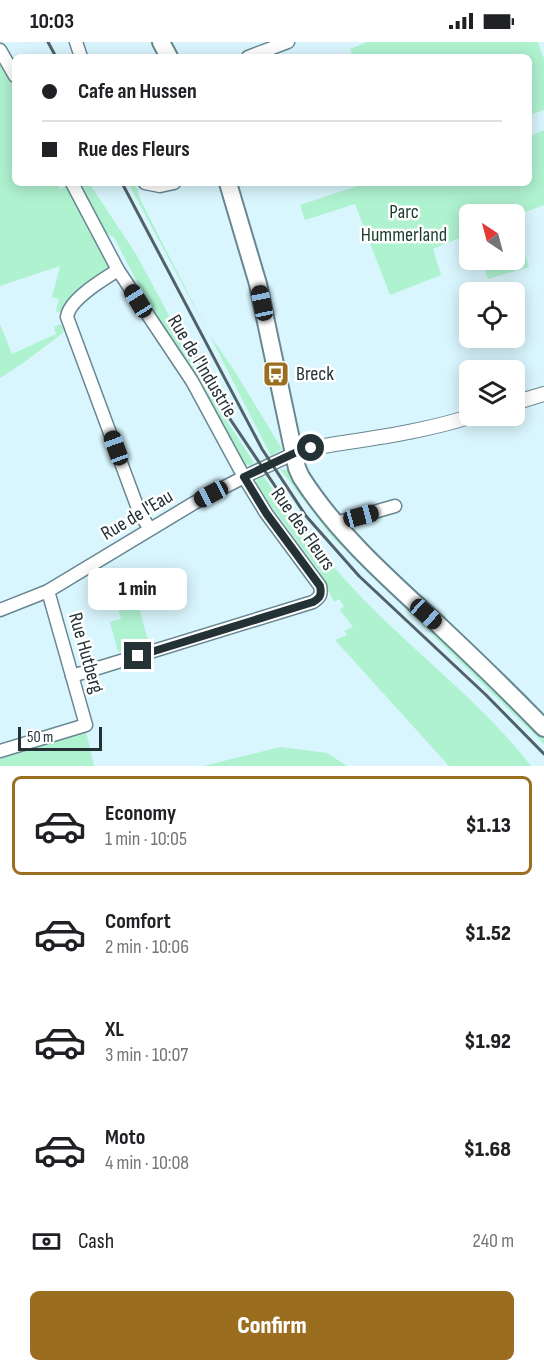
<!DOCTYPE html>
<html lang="en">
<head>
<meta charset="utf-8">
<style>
  :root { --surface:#fff; --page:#f6f6f6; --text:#202124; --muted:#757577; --line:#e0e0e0; --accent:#9b6e1f }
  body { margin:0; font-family:"Sofia Sans Condensed",sans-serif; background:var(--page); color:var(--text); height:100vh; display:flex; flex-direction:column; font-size:22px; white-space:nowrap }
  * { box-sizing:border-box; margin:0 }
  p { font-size:20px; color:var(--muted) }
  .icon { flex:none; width:33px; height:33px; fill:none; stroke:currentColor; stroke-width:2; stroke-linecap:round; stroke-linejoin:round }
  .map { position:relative; height:724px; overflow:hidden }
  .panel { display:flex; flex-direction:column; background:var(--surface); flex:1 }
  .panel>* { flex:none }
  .hud { position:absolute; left:12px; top:12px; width:520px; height:132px; border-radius:9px; box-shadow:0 3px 15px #0003; display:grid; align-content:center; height:132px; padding:0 30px; background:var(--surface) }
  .needle { width:39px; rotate:324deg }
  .buttons { position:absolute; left:459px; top:162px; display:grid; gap:12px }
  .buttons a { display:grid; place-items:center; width:66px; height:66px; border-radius:9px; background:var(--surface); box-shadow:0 3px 15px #0003; font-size:30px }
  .scale { position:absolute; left:18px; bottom:15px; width:84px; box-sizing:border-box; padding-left:6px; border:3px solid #243236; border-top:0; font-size:16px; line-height:21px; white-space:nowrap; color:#243236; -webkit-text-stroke:4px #fff; paint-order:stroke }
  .end { position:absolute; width:27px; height:27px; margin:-14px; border:8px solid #243236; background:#fff; box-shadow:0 0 0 3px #fff }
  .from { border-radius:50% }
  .bubble { position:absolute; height:42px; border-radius:9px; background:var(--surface); box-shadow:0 3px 15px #0003; font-size:20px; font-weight:800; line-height:42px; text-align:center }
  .car { position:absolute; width:18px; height:36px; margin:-18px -9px; border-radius:8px; box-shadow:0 0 4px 2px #0007; background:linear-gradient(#222 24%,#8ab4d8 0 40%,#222 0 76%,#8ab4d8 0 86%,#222 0) }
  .hud b { display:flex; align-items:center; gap:21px; height:57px; font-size:22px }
  .hud b+b { border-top:2px solid var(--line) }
  .hud i { width:15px; height:15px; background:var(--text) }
  ul { padding:10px 0 0; list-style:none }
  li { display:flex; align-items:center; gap:18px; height:99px; margin:0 12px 9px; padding:0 18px; border:3px solid transparent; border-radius:9px }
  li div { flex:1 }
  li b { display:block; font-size:22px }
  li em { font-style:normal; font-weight:800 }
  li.on { border-color:var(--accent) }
  li>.icon { width:54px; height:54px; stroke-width:1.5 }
  .pay { display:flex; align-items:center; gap:15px; height:66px; padding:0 30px; font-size:22px }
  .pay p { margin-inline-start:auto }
  .cta { display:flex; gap:12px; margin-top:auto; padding:12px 30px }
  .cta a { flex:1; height:69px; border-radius:9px; background:var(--accent); color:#fff; font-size:24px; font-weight:800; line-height:69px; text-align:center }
  .status { display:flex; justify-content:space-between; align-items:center; height:42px; padding:0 30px; background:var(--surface); direction:ltr }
  .status svg { height:16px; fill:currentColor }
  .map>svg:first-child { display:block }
  .green { fill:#aff2d0 }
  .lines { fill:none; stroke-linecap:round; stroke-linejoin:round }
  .minor-casing { stroke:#688791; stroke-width:15 }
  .tertiary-casing { stroke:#688791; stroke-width:16 }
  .secondary-casing { stroke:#688791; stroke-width:20 }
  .minor { stroke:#fff; stroke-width:12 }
  .tertiary { stroke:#fff; stroke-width:14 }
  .secondary { stroke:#fff; stroke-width:16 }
  .rail { stroke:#506267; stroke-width:3 }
  .route { stroke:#243236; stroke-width:8 }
  .labels { text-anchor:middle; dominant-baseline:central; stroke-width:5; stroke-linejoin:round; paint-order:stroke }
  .park-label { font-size:20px; fill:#183c2c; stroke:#fff }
  .street-label { font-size:20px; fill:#243236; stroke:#fff }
  .poi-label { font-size:20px; fill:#243236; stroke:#fff; text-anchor:start }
</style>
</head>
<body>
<div class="status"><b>10:03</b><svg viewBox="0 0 49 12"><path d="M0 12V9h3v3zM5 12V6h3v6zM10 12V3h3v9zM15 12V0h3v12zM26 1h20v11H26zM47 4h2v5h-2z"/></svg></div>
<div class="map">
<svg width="544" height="724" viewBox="0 0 544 724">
  <rect width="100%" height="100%" fill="#d9f5fd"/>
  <!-- green -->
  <g class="green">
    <path d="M367,0H538L544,17V68L530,73V15H353L350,7Z"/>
    <path d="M2,23L15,45V141H58L60,147L67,144L87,186L113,231L63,271L56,269L59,257L52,255L60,224L0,244V24Z"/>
    <path d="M544,88V163L515,174L514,172H470L469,192L433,207L441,233L390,253L355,162L305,178L300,163L366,141H530V94Z"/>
    <path d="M78,141H89L136,212L174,283L179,298L221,370L254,421L252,422L259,435L263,434C298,484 333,527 376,570C428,621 487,667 531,724H449L335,598L347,593L344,589L353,585L340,568L344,564L339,557L334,560L319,529L255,442L258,436L250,423H241L141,257L144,254L114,195L103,190Z"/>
    <path d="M128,141H135L141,159L209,292L234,328L282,407L271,414L209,292Z"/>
    <path d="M522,201L529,225L488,237L482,218H514L515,203Z"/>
    <path d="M0,282L12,312L56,292L54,285L61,282L64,290L23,321L0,336Z"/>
    <path d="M280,427L292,428L544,692V702L332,495Z"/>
    <path d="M136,554L149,602L118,610L110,580L121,577L116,559Z"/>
    <path d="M86,689L94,724H0V717Z"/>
    <path d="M281,705L327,711L347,724H203Z"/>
  </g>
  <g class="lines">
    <defs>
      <g id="minor">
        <path d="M76,0L81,15"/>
        <path d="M0,8L15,34"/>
        <path d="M248,15L288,0"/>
        <path d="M145,141L160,144L174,141"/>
        <path d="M118,228C104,237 69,257 67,275L140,472L150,487"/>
        <path d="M336,481L395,464"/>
        <path d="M0,568L48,549L194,461L244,435L295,411"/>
        <path d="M72,634L313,560C320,555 322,553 320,544L266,471L244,435L192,339L118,228L72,141"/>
        <path d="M0,709L86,683L48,549"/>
      </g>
      <g id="tertiary">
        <path d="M514,361L544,352"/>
        <path d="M295,411L311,406C364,397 420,391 472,374"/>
      </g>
      <g id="secondary">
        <path d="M161,0L169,15"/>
        <path d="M228,141L258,242L297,426L301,435C338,493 391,539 442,586C477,619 511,652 544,686"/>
      </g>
    </defs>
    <!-- minor casing -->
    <use href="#minor" class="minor-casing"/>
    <!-- tertiary casing -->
    <use href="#tertiary" class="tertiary-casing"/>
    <!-- secondary casing -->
    <use href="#secondary" class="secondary-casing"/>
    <!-- minor -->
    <use href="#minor" class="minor"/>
    <!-- tertiary -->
    <use href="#tertiary" class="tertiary"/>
    <!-- secondary -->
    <use href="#secondary" class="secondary"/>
    <!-- rail -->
    <g class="rail">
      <path d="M48,0L56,15"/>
      <path d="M122,141L262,407L306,474L359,534L486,653L544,712"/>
      <path d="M181,287L224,368L279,450"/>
    </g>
  </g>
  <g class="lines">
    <!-- route -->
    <path class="route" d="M138,614L313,560C320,556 322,553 320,544L266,471L244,435L299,409L311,406"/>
  </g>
  <!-- icons -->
  <defs>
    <symbol id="bus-square" viewBox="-11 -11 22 22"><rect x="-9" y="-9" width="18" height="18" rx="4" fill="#9b6e1f" stroke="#fff"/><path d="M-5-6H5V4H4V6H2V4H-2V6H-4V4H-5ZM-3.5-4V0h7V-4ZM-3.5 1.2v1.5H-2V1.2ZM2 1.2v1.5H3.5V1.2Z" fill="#fff"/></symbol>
  </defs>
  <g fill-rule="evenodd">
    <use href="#bus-square" x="261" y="317" width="30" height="30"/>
  </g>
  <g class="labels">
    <!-- park labels -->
    <g class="park-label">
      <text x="404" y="170">Parc<tspan x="404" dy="23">Hummerland</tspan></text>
    </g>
    <!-- street labels -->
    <g class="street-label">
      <text transform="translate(202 324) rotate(59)">Rue de l'Industrie</text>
      <text transform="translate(137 473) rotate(-31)">Rue de l'Eau</text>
      <text transform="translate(303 487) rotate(55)">Rue des Fleurs</text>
      <text transform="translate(86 611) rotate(74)">Rue Hutberg</text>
    </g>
    <!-- poi labels -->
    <g class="poi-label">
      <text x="296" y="332">Breck</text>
    </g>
  </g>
</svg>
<div class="buttons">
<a><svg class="needle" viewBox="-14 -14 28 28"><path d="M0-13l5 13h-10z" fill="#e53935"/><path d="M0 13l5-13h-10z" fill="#757577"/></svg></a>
<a><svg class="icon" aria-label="locate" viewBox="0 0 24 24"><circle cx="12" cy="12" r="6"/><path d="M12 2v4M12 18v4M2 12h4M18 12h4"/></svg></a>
<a><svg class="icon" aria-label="layers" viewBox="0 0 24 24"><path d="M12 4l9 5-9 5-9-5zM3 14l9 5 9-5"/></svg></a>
</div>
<div class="scale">50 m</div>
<i class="end from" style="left:311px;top:406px"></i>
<i class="end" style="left:138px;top:614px"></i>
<div class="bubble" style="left:88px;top:526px;width:99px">1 min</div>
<i class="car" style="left:138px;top:259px;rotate:328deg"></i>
<i class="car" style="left:262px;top:261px;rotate:348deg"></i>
<i class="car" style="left:116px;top:406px;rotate:340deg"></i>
<i class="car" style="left:211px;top:452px;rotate:242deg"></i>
<i class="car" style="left:361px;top:474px;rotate:75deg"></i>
<i class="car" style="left:426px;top:572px;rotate:132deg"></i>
<div class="hud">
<b><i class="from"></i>Cafe an Hussen</b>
<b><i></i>Rue des Fleurs</b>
</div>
</div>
<section class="panel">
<ul>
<li class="on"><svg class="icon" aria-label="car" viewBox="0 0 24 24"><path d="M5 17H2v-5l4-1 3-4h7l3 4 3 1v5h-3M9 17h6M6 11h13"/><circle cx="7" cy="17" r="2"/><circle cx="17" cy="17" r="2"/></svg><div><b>Economy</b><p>1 min · 10:05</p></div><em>$1.13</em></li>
<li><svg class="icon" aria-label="car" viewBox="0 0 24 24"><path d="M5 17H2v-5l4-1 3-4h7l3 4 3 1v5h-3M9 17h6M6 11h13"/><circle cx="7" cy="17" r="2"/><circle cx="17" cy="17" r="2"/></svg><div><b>Comfort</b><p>2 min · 10:06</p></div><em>$1.52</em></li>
<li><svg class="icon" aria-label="car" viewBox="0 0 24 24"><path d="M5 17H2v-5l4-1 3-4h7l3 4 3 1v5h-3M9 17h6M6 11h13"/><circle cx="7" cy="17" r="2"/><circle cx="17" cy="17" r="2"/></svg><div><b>XL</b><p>3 min · 10:07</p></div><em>$1.92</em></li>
<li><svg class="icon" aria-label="car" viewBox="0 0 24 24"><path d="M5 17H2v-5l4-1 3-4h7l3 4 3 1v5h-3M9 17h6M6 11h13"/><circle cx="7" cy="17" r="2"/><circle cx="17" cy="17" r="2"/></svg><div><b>Moto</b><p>4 min · 10:08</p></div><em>$1.68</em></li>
</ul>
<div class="pay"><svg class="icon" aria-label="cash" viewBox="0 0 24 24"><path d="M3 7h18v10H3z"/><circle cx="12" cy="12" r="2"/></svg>Cash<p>240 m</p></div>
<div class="cta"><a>Confirm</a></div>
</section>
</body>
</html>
